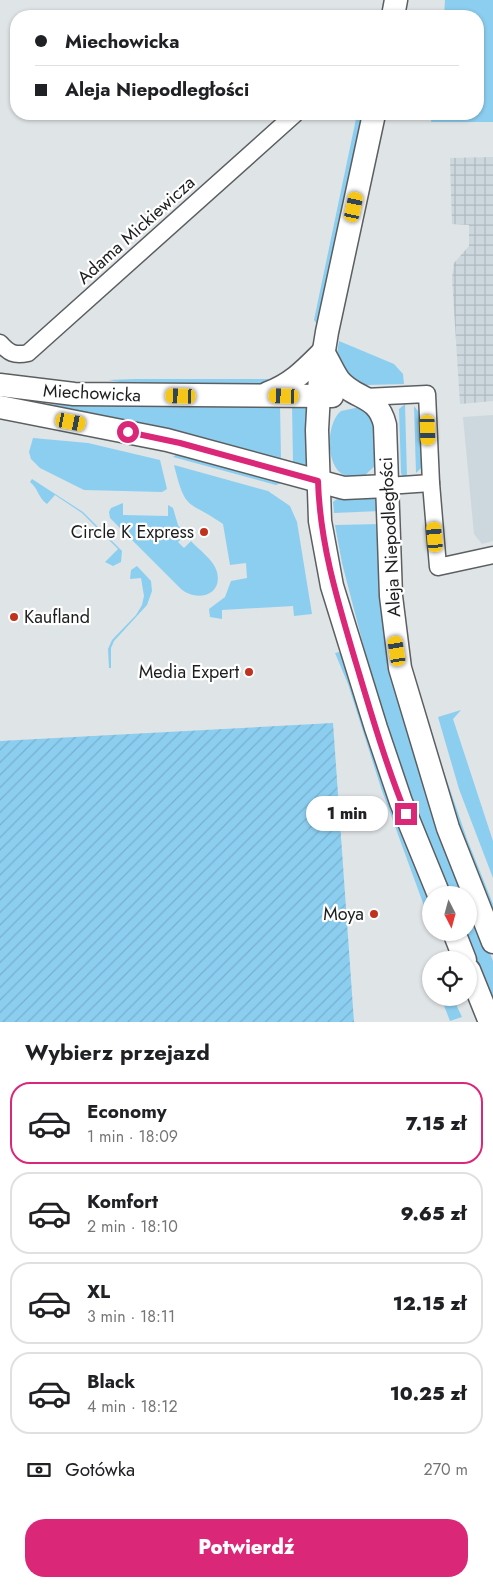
<!DOCTYPE html>
<html lang="pl">
<head>
<meta charset="utf-8">
<style>
  :root { --surface:#fff; --page:#f2f2f2; --text:#202124; --muted:#757577; --line:#e0e0e0; --accent:#db2777 }
  body { margin:0; font-family:Jost,sans-serif; background:var(--page); color:var(--text); height:100vh; display:flex; flex-direction:column; font-size:19px; white-space:nowrap }
  * { box-sizing:border-box; margin:0 }
  p { font-size:16px; color:var(--muted) }
  .icon { flex:none; width:28px; height:28px; fill:none; stroke:currentColor; stroke-width:2; stroke-linecap:round; stroke-linejoin:round }
  .map { position:relative; height:1022px; overflow:hidden }
  .details { display:flex; flex-direction:column; background:var(--surface); flex:1 }
  .details>* { flex:none }
  .hud { position:absolute; left:10px; top:10px; width:474px; height:110px; border-radius:20px; box-shadow:0 1px 4px #0004; display:grid; align-content:center; height:110px; padding:0 25px; background:var(--surface) }
  .needle { width:32px; rotate:174deg }
  .buttons { position:absolute; left:422px; top:886px; display:grid; gap:10px }
  .buttons a { display:grid; place-items:center; width:55px; height:55px; border-radius:50%; background:var(--surface); box-shadow:0 1px 4px #0004; font-size:25px }
  .end { position:absolute; width:22px; height:22px; margin:-11px; border:6px solid #db2777; background:#fff; box-shadow:0 0 0 2px #fff }
  .from { border-radius:50% }
  .bubble { position:absolute; height:35px; border-radius:18px; background:var(--surface); box-shadow:0 1px 4px #0004; font-size:16px; font-weight:800; line-height:35px; text-align:center }
  .car { position:absolute; width:15px; height:30px; margin:-15px -8px; border-radius:6px; box-shadow:0 0 4px 1px #0007; background:linear-gradient(#f5c518 24%,#345 0 40%,#f5c518 0 76%,#345 0 86%,#f5c518 0) }
  .hud b { display:flex; align-items:center; gap:18px; height:48px; font-size:19px }
  .hud b+b { border-top:1px solid var(--line) }
  .hud i { width:12px; height:12px; background:var(--text) }
  ul { padding:0; list-style:none }
  li { display:flex; align-items:center; gap:15px; height:82px; margin:0 10px 8px; padding:0 15px; border:2px solid var(--line); border-radius:20px }
  li div { flex:1 }
  li b { display:block; font-size:19px }
  li em { font-style:normal; font-weight:800 }
  li.on { border-color:var(--accent) }
  li>.icon { width:45px; height:45px; stroke-width:1.5 }
  h2 { padding:0 25px; font-size:22px; line-height:60px }
  .pay { display:flex; align-items:center; gap:12px; height:55px; padding:0 25px; font-size:19px }
  .pay p { margin-inline-start:auto }
  .action { display:flex; gap:10px; margin-top:auto; padding:10px 25px }
  .action a { flex:1; height:58px; border-radius:20px; background:var(--accent); color:#fff; font-size:20px; font-weight:800; line-height:58px; text-align:center }
  .map>svg:first-child { display:block }
  .built { fill:#ccd8de }
  .industrial { fill:url(#industrial-grid) }
  .green { fill:#8ccef0 }
  .garden { fill:url(#garden-furrows) }
  .lines { fill:none; stroke-linecap:round; stroke-linejoin:round }
  .street-casing { stroke:#5c5f61; stroke-width:19 }
  .secondary-casing { stroke:#5c5f61; stroke-width:25 }
  .street { stroke:#fff; stroke-width:16 }
  .secondary { stroke:#fff; stroke-width:22 }
  .route { stroke:#db2777; stroke-width:6 }
  .poi-dot { fill:#be321e; stroke:#fff; stroke-width:2 }
  .labels { text-anchor:middle; dominant-baseline:central; stroke-width:4.5; stroke-linejoin:round; paint-order:stroke }
  .street-label { font-size:18px; fill:#1d1e1f; stroke:#fff }
  .poi-label { font-size:18px; fill:#1d1e1f; stroke:#fff; text-anchor:end }
</style>
</head>
<body>
<div class="map">
<svg width="493" height="1022" viewBox="0 0 493 1022">
  <defs>
    <pattern id="industrial-grid" width="8" height="8" patternUnits="userSpaceOnUse" patternTransform="scale(1.25)"><rect width="8" height="8" fill="#ccd8de"/><path d="M0 4h8M4 0v8" fill="none" stroke="#afb9be"/></pattern>
    <pattern id="garden-furrows" width="10" height="10" patternUnits="userSpaceOnUse" patternTransform="scale(1.25)"><rect width="10" height="10" fill="#8ccef0"/><path d="M-1 1l2-2M0 10L10 0M9 11l2-2" fill="none" stroke="#78b0cd"/></pattern>
  </defs>
  <rect width="100%" height="100%" fill="#dfe4e6"/>
  <!-- built -->
  <path class="built" d="M493,415V541L482,544L474,534L463,417Z"/>
  <!-- industrial -->
  <path class="industrial" d="M493,157V401L460,404L452,278L454,263L469,246V225L452,224L450,158Z"/>
  <!-- green -->
  <g class="green">
    <path d="M445,0H493V122H431L432,114H478V16H444Z"/>
    <path d="M357,114H365L319,327L314,320Z"/>
    <path d="M339,341L394,364L403,374L404,384L366,385L351,380L337,354Z"/>
    <path d="M135,379H272L279,384L146,386L108,380Z"/>
    <path d="M192,402L280,404L281,459L169,429L42,407L40,404L138,406Z"/>
    <path d="M292,404L307,405V466L293,463Z"/>
    <path d="M405,404L407,477H403L401,473L399,409Z"/>
    <path d="M414,406L421,415L422,467L416,473Z"/>
    <path d="M360,407L374,416L377,464L364,476C358,476 350,478 344,475C325,466 326,423 341,411Z"/>
    <path d="M33,438L88,443L160,460L167,489L162,492L84,490L40,468L31,459L29,452Z"/>
    <path d="M178,453L281,483L276,485L173,457Z"/>
    <path d="M174,465L268,491L290,506L297,522L312,614L294,616L293,606L222,610V619L210,617L209,609L225,597L231,581L247,578L246,563L230,565L223,524C187,499 186,513 174,465Z"/>
    <path d="M32,479L83,512L122,551L121,562L113,566L105,562L118,549L82,513L55,495L47,504C39,499 38,488 30,482Z"/>
    <path d="M377,497L380,511L334,513L333,502L337,499Z"/>
    <path d="M123,503V515L168,516V505L173,508L178,525L185,535L178,542L184,548L191,541C199,550 214,560 217,572C223,596 196,602 181,589L110,518L109,512L111,508Z"/>
    <path d="M381,524L382,594L467,895H447L386,733L342,563L335,525Z"/>
    <path d="M137,566L151,581L152,591L147,605L114,641L111,648V668H109L108,649L112,640L136,615L142,605L144,596L141,578L130,579L131,570Z"/>
    <path d="M339,652L346,664L413,850L431,912V925L381,788L348,684L335,653Z"/>
    <path d="M461,710L453,719L493,841V878L459,789L438,717Z"/>
    <path d="M435,746L467,839L493,904V922L470,865Z"/>
    <path d="M469,900L493,961V1009L462,933L469,932Z"/>
    <path d="M441,998H453L462,1017L450,1021Z"/>
  </g>
  <!-- garden -->
  <path class="garden" d="M333,723L354,1022H0V741Z"/>
  <g class="lines">
    <defs>
      <g id="street">
        <path d="M0,343C9,353 14,356 28,353L295,114"/>
        <path d="M365,397L427,394L431,483L438,567L493,555"/>
        <path d="M387,486L431,483"/>
      </g>
      <g id="secondary">
        <path d="M393,16L396,0"/>
        <path d="M374,114L327,332L320,375L317,430L320,521L332,586L376,728L401,802L439,895"/>
        <path d="M323,352C329,361 333,372 339,380C355,400 378,394 385,425L391,596L400,668L448,828L493,942"/>
        <path d="M0,385L74,394L332,396"/>
        <path d="M268,393C292,384 305,370 323,352"/>
        <path d="M0,407L167,440L344,488L387,486"/>
        <path d="M454,932L465,960"/>
        <path d="M469,970L490,1022"/>
      </g>
    </defs>
    <!-- street casing -->
    <use href="#street" class="street-casing"/>
    <!-- secondary casing -->
    <use href="#secondary" class="secondary-casing"/>
    <!-- street -->
    <use href="#street" class="street"/>
    <!-- secondary -->
    <use href="#secondary" class="secondary"/>
  </g>
  <g class="lines">
    <!-- route -->
    <path class="route" d="M128,432L180,443L318,481C320,545 338,602 356,663C371,713 386,765 406,814"/>
  </g>
  <!-- markers -->
  <g class="poi-dot">
    <circle cx="204" cy="532" r="5"/>
    <circle cx="14" cy="617" r="5"/>
    <circle cx="249" cy="672" r="5"/>
    <circle cx="374" cy="914" r="5"/>
  </g>
  <g class="labels">
    <!-- street labels -->
    <g class="street-label">
      <text transform="translate(136 230) rotate(-42)">Adama Mickiewicza</text>
      <text transform="translate(92 393) rotate(3)">Miechowicka</text>
      <text transform="translate(390 537) rotate(-93)">Aleja Niepodległości</text>
    </g>
    <!-- poi labels -->
    <g class="poi-label">
      <text x="194" y="532">Circle K Express</text>
      <text x="24" y="617" text-anchor="start">Kaufland</text>
      <text x="239" y="672">Media Expert</text>
      <text x="364" y="914">Moya</text>
    </g>
  </g>
</svg>
<div class="buttons">
<a><svg class="needle" viewBox="-14 -14 28 28"><path d="M0-13l5 13h-10z" fill="#e53935"/><path d="M0 13l5-13h-10z" fill="#757577"/></svg></a>
<a><svg class="icon" aria-label="locate" viewBox="0 0 24 24"><circle cx="12" cy="12" r="6"/><path d="M12 2v4M12 18v4M2 12h4M18 12h4"/></svg></a>
</div>
<i class="end from" style="left:128px;top:432px"></i>
<i class="end" style="left:406px;top:814px"></i>
<div class="bubble" style="left:306px;top:796px;width:82px">1 min</div>
<i class="car" style="left:354px;top:207px;rotate:12deg"></i>
<i class="car" style="left:181px;top:396px;rotate:272deg"></i>
<i class="car" style="left:284px;top:396px;rotate:272deg"></i>
<i class="car" style="left:71px;top:422px;rotate:101deg"></i>
<i class="car" style="left:428px;top:430px;rotate:178deg"></i>
<i class="car" style="left:435px;top:537px;rotate:355deg"></i>
<i class="car" style="left:397px;top:651px;rotate:351deg"></i>
<div class="hud">
<b><i class="from"></i>Miechowicka</b>
<b><i></i>Aleja Niepodległości</b>
</div>
</div>
<section class="details">
<h2>Wybierz przejazd</h2>
<ul>
<li class="on"><svg class="icon" aria-label="car" viewBox="0 0 24 24"><path d="M5 17H2v-5l4-1 3-4h7l3 4 3 1v5h-3M9 17h6M6 11h13"/><circle cx="7" cy="17" r="2"/><circle cx="17" cy="17" r="2"/></svg><div><b>Economy</b><p>1 min · 18:09</p></div><em>7.15 zł</em></li>
<li><svg class="icon" aria-label="car" viewBox="0 0 24 24"><path d="M5 17H2v-5l4-1 3-4h7l3 4 3 1v5h-3M9 17h6M6 11h13"/><circle cx="7" cy="17" r="2"/><circle cx="17" cy="17" r="2"/></svg><div><b>Komfort</b><p>2 min · 18:10</p></div><em>9.65 zł</em></li>
<li><svg class="icon" aria-label="car" viewBox="0 0 24 24"><path d="M5 17H2v-5l4-1 3-4h7l3 4 3 1v5h-3M9 17h6M6 11h13"/><circle cx="7" cy="17" r="2"/><circle cx="17" cy="17" r="2"/></svg><div><b>XL</b><p>3 min · 18:11</p></div><em>12.15 zł</em></li>
<li><svg class="icon" aria-label="car" viewBox="0 0 24 24"><path d="M5 17H2v-5l4-1 3-4h7l3 4 3 1v5h-3M9 17h6M6 11h13"/><circle cx="7" cy="17" r="2"/><circle cx="17" cy="17" r="2"/></svg><div><b>Black</b><p>4 min · 18:12</p></div><em>10.25 zł</em></li>
</ul>
<div class="pay"><svg class="icon" aria-label="cash" viewBox="0 0 24 24"><path d="M3 7h18v10H3z"/><circle cx="12" cy="12" r="2"/></svg>Gotówka<p>270 m</p></div>
<div class="action"><a>Potwierdź</a></div>
</section>
</body>
</html>
